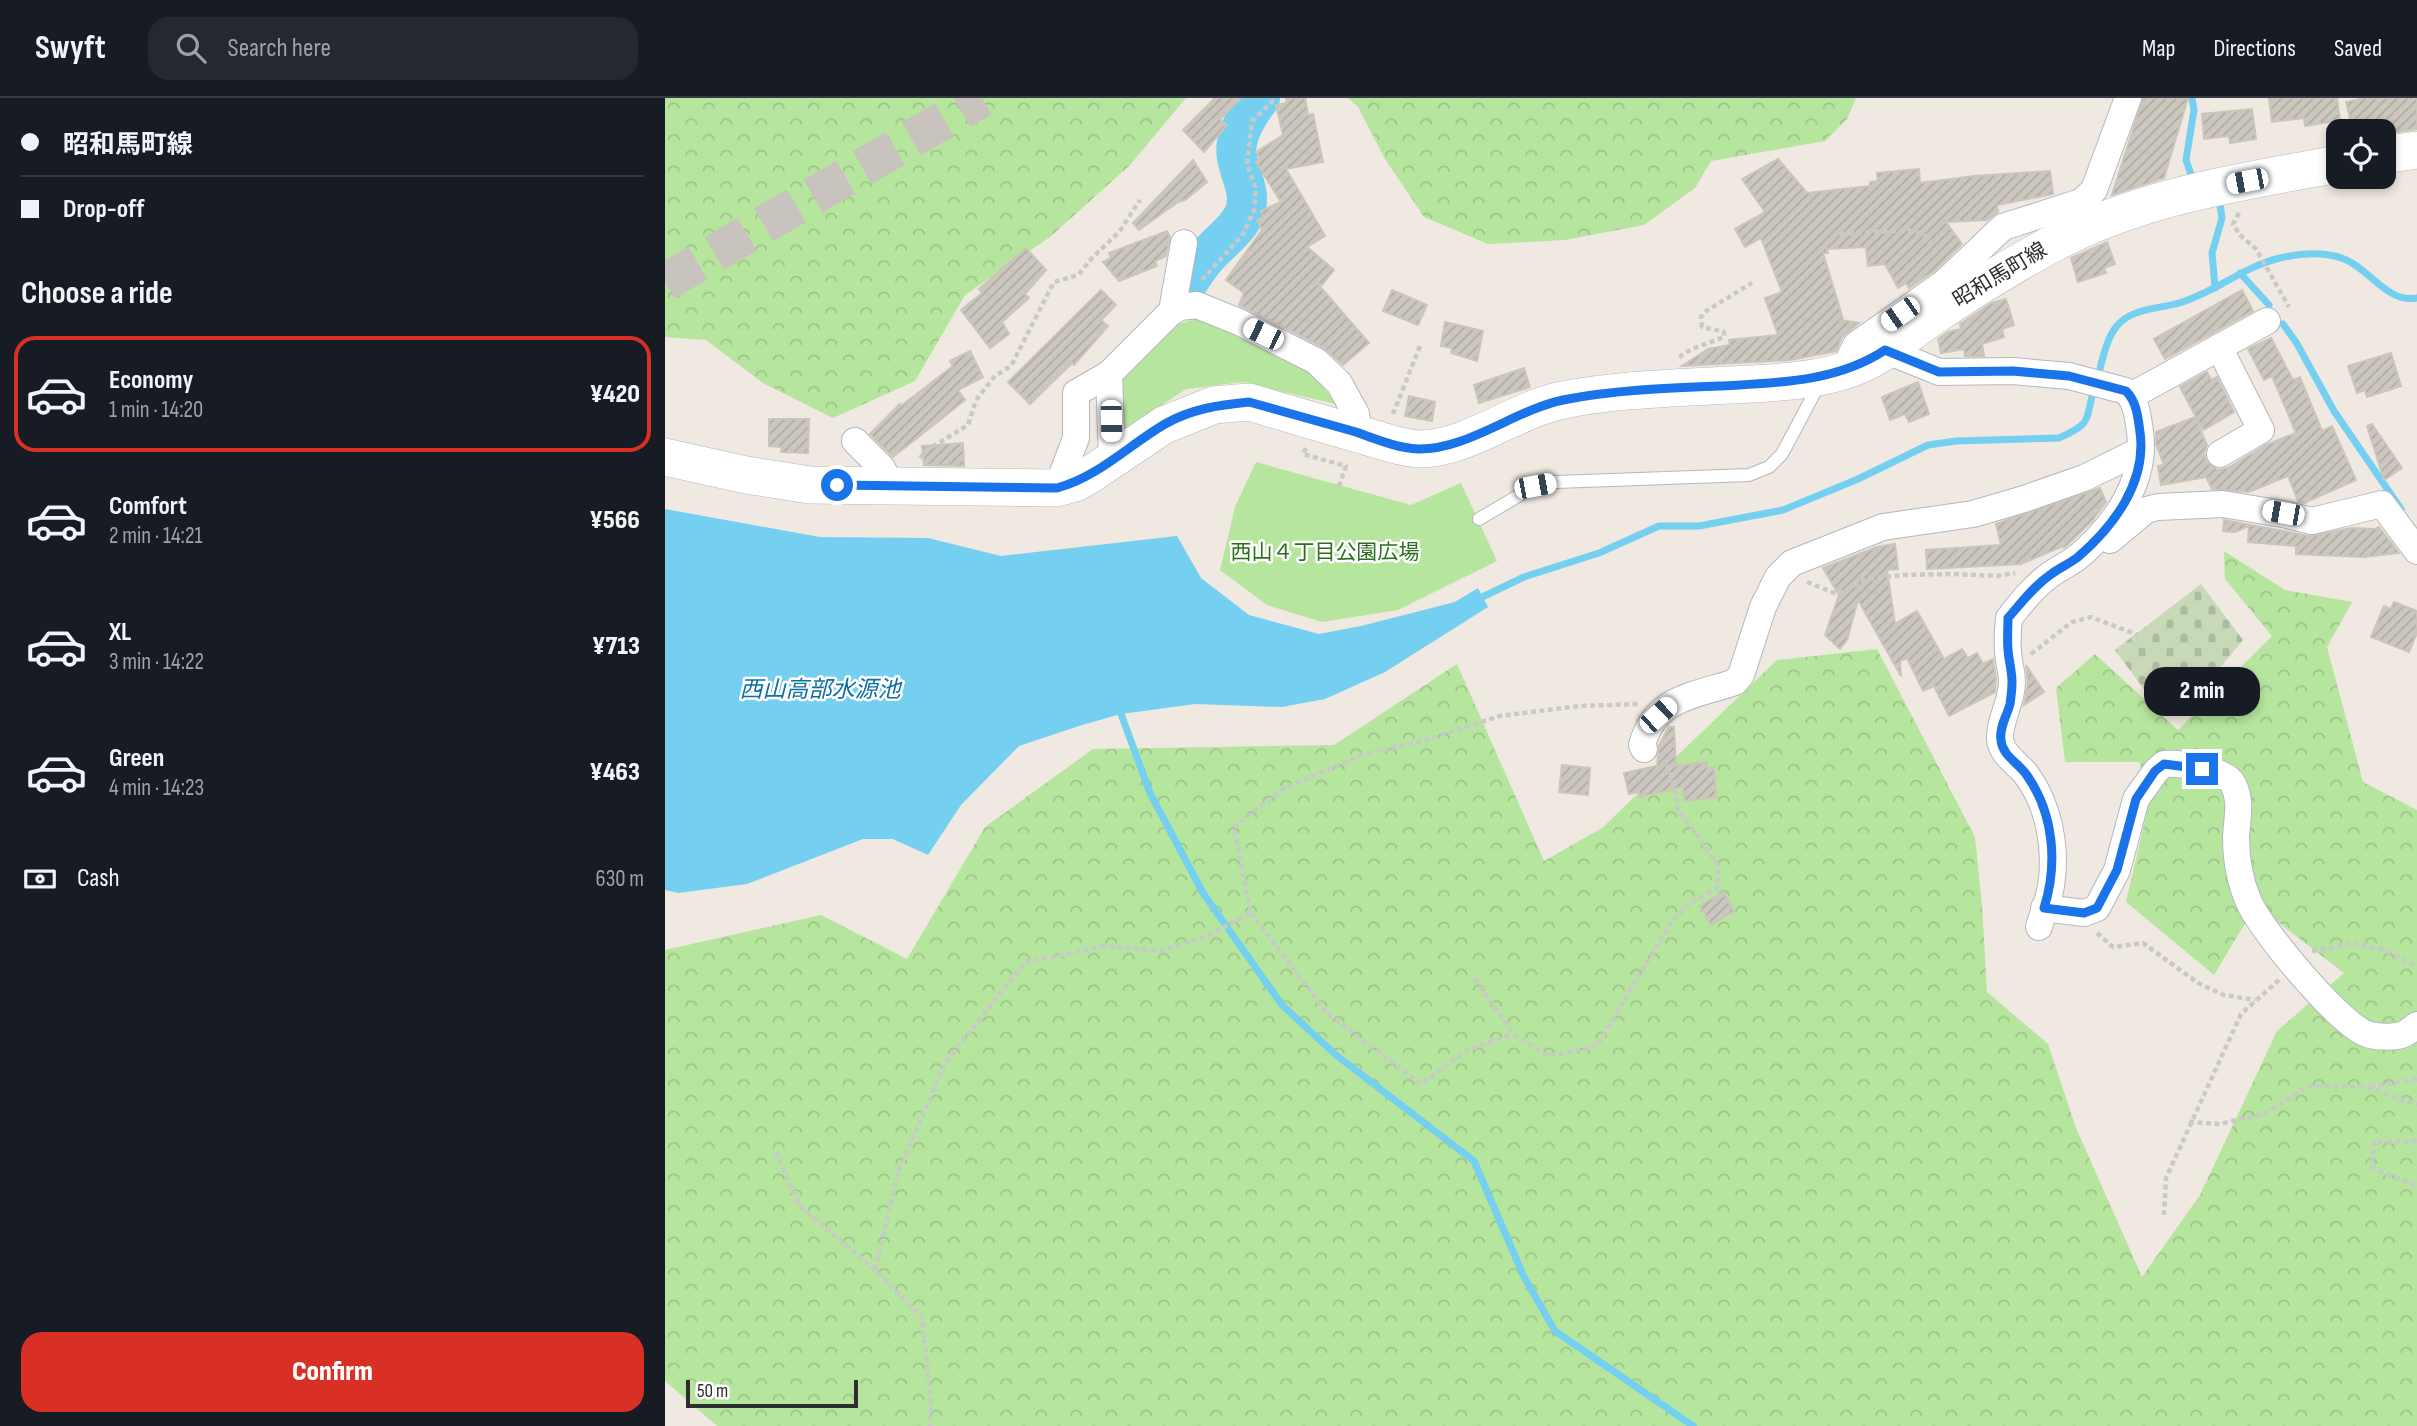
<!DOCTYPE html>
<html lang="en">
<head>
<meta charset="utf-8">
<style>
  :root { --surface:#171b24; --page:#242831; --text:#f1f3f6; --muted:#9ea1a6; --line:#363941; --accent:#d93025 }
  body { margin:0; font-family:"Sofia Sans Condensed","Noto Sans JP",sans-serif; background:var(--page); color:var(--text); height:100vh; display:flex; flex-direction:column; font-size:26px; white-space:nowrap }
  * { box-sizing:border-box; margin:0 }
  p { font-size:23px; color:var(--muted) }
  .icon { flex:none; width:38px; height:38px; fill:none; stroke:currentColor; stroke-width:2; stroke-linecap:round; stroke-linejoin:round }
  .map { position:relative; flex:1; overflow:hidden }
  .drawer { display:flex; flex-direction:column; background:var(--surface); width:665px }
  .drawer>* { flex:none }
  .banner { display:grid; align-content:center; height:154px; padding:0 21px; background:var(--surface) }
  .buttons { position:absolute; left:1661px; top:21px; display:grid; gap:14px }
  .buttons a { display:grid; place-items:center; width:70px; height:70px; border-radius:14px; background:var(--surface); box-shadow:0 4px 10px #0003; font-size:35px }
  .scale { position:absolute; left:21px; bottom:18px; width:172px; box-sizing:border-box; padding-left:7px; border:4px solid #2e2e2e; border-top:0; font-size:19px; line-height:24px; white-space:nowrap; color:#2e2e2e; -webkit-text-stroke:5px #fff; paint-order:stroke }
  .end { position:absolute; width:32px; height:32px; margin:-16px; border:9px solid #1a73e8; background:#fff; box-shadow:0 0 0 4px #fff }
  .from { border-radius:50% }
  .bubble { position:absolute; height:49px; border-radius:21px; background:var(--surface); box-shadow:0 4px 10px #0003; font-size:23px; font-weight:800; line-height:49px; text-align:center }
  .car { position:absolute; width:21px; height:42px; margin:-21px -10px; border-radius:9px; box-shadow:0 0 5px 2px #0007; background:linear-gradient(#fff 24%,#345 0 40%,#fff 0 76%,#345 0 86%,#fff 0) }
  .banner b { display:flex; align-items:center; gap:24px; height:66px; font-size:26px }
  .banner b+b { border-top:2px solid var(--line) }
  .banner i { width:18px; height:18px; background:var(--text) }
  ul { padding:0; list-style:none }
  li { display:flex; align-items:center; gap:21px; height:116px; margin:0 14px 10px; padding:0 7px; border:4px solid transparent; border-radius:21px }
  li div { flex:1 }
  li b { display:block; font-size:26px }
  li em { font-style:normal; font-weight:800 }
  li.active { border-color:var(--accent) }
  li>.icon { width:63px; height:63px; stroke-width:1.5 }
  h2 { padding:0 21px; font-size:32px; line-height:84px }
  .pay { display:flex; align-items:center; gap:18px; height:77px; padding:0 21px; font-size:26px }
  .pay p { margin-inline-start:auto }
  .button { display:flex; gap:14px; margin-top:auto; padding:14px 21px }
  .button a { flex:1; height:80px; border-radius:21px; background:var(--accent); color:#fff; font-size:28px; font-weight:800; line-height:80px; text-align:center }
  header { display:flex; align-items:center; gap:42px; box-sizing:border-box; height:98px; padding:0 35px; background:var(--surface); border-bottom:2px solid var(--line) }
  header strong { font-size:33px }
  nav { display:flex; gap:38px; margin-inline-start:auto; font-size:24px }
  .search { width:490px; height:63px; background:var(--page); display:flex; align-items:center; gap:18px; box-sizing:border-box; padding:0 24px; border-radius:21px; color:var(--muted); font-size:26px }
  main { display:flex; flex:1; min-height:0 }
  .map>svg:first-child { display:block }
  .green { fill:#b6e59e }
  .forest { fill:url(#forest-crowns) }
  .cemetery { fill:url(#cemetery-stones) }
  .water { fill:#75cff0 }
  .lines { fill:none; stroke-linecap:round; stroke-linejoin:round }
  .stream { stroke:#75cff0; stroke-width:7 }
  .river { stroke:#75cff0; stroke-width:40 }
  .building { fill:url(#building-hatch); stroke:#cbc5ba; stroke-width:2 }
  .highway-tunnel { stroke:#c8c4bd; stroke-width:38; stroke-dasharray:38 19; stroke-linecap:butt }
  .lane-casing { stroke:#b4b7c1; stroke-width:14 }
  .street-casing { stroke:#b4b7c1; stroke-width:28 }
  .secondary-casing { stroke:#b4b7c1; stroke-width:38 }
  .path { stroke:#c9c9c9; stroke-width:4.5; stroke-dasharray:5 3.5; stroke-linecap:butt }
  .lane { stroke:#fff; stroke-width:12 }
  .street { stroke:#fff; stroke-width:26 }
  .secondary { stroke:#fff; stroke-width:37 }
  .route { stroke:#1a73e8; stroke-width:9 }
  .labels { text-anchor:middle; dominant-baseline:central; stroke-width:5; stroke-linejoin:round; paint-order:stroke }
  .street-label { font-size:21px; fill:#2e2e2e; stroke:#fff }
  .park-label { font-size:21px; fill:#2c6e1b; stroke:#fff }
  .water-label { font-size:23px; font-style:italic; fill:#0d6fa3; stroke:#fff }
</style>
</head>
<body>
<header>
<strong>Swyft</strong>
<div class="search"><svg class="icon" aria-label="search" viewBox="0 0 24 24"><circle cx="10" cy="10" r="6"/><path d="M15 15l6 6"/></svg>Search here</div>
<nav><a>Map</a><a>Directions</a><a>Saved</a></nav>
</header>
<main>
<section class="drawer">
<div class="banner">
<b><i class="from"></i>昭和馬町線</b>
<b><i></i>Drop-off</b>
</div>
<h2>Choose a ride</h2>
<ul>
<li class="active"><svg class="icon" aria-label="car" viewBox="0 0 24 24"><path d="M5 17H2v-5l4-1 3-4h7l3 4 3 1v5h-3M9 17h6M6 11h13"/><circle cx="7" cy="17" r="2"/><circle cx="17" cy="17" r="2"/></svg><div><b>Economy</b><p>1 min · 14:20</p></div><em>¥420</em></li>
<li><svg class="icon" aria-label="car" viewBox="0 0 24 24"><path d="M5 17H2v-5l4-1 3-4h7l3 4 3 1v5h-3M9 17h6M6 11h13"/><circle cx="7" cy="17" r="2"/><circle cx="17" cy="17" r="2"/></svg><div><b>Comfort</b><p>2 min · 14:21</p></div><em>¥566</em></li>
<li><svg class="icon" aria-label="car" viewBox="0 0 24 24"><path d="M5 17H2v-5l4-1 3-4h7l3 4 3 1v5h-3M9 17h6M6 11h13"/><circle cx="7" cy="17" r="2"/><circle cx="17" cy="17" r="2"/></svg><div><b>XL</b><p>3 min · 14:22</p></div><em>¥713</em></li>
<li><svg class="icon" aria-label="car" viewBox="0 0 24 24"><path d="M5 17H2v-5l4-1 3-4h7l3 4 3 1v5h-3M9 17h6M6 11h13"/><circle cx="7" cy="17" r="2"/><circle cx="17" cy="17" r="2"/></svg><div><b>Green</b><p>4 min · 14:23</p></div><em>¥463</em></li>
</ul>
<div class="pay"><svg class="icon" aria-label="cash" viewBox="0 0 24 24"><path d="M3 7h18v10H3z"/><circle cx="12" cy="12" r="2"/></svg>Cash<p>630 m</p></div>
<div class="button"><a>Confirm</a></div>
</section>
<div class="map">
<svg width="1752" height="1328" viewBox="0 0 1752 1328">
  <defs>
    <pattern id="forest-crowns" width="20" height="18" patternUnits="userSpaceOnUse" patternTransform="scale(1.75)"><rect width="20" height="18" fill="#b6e59e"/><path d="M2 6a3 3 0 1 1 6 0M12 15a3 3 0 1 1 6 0" fill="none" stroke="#9dc588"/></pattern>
    <pattern id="cemetery-stones" width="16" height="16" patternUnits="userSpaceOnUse" patternTransform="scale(1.75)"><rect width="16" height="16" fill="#c8d9b8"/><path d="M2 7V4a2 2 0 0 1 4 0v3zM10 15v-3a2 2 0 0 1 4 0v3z" fill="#acbb9e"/></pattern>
    <pattern id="building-hatch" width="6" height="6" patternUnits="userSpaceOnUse" patternTransform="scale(1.75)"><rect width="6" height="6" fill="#cbc7bf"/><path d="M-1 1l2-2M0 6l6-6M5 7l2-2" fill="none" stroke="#afaba4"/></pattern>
  </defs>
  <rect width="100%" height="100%" fill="#efe9e1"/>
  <!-- green -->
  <g class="green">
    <path d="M536,219L648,272L670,306L578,284L521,291L458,333L454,282L508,228Z"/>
    <path d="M591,364L746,407L796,385L832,463L733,512L657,524L602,507L555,472L570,409Z"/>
  </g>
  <!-- forest -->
  <g class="forest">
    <path d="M0,0H521L465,67L385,139L300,197L250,283L168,320L98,285L41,242L0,239Z"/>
    <path d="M683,0H1191L1182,21L1160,43L1046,63L1030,90L979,127L900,142L823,146L759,119L720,61L693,9Z"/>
    <path d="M1559,453L1620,492L1687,504L1662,549L1698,684L1752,712V1328H52L0,1283V852L156,817L242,861L320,729L428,651L669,647L792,566L879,763L937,730L1112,562L1212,551L1310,739L1317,807L1322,894L1383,946L1411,1030L1477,1179L1535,1097L1612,933L1679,875L1591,807L1549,877L1461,804L1482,714L1475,664H1400L1391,590L1430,556L1513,632L1607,538L1560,481Z"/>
  </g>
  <!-- cemetery -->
  <path class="cemetery" d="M1536,486L1578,542L1536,593L1483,597L1450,552Z"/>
  <!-- water -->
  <path class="water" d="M0,411L155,439L263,440L336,458L512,438L536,480L584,517L654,536L696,528L790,504L813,490L823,509L720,574L660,601L617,609L530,606L456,616L417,627L354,648L296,707L263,757L228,741H198L82,786L13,795L0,792Z"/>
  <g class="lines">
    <!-- stream -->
    <g class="stream">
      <path d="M1527,79L1521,62L1529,12L1527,0"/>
      <path d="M1575,175L1604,207"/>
      <path d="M1550,190L1547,155L1557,120L1554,100"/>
      <path d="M1618,226L1631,244L1669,313L1736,411"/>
      <path d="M1433,279C1437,263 1441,242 1451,229C1465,210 1494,211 1514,205C1549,195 1577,170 1611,161C1630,156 1651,154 1670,158C1703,165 1719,206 1752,200"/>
      <path d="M811,502L859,479L934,455L994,428H1034L1118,412L1193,381L1263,347L1291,343L1394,340C1428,325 1420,323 1429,290"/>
      <path d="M456,616L485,695L538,795L617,907L671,957L809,1063L859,1179L890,1233L1028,1328"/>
    </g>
    <!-- river -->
    <path class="river" d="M518,192C527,179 535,164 547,153C558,141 573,131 579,116C587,97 577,82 573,64C566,41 582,17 595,0"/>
  </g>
  <!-- building -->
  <g class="building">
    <path d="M550,0H576L555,21L562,27L539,54L518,32Z"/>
    <path d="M621,0H640L643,17L648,16L658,64L621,71L660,138L642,149L669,172L657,187L651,184L704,245L678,267L658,249L574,207L579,195L561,182L597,132L592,122L599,119L596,113L616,104L591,64L595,61L591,54L618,37L611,7L622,5Z"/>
    <path d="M1478,0H1523L1499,80L1447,97Z"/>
    <path d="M1604,0H1672L1675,22L1640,28L1639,20L1607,24Z"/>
    <path d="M1700,0H1752V31L1718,36V33H1688L1681,4Z"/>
    <path d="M1587,11L1591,41L1565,45L1564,38L1539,41L1537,16Z"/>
    <path d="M1113,61L1142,95L1205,88V84L1213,83L1212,75L1254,71L1255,85L1309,78L1385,73L1388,96L1332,107L1333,114L1322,122L1281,124L1297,146L1269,173L1244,190L1241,185L1233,190L1220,166L1203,168L1201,149L1162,151L1163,155H1158L1178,221L1176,222L1194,225L1177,239L1171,253L1125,262L1017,268L1043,251L1065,247L1064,242L1113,237L1100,200L1117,194L1096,140L1080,149L1070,131L1100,114L1077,81Z"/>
    <path d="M528,62L542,84L520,102L513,104L474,132L468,125Z"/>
    <path d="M502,133L505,139L501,158L490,163L492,168L454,183L438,164L446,160L444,155Z"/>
    <path d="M1442,144L1450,166L1439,170L1441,175L1413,184L1406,160Z"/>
    <path d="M361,150L381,172L360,196L364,200L337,224L344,236L325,250L296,212L317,195L314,191Z"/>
    <path d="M436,192L451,207L436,222L443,228L409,267L407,265L365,306L343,284Z"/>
    <path d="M727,192L762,207L753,227L718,213Z"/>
    <path d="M1577,192L1588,213L1500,261L1489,241Z"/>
    <path d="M1341,201L1349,227L1337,231L1339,239L1317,246L1319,258H1300L1299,251L1276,255L1273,241L1283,234L1296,231L1295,226L1327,205Z"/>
    <path d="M780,224L818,233L812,263L786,255L787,250L776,248Z"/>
    <path d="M1606,240L1628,282L1635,279L1657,333L1667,328L1691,382L1639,405L1633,403L1623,378L1584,394L1547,391L1541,379L1496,387L1493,368L1499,367L1491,346V334L1530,319L1542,347L1539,355L1541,363L1553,372L1563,370L1601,347L1631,335L1607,278L1599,282L1583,251Z"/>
    <path d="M305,253L318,279L293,292L300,302L228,359L205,336L235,306L236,308L288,268L285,263Z"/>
    <path d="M1726,255L1736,288L1702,299L1700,292L1692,295L1683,268Z"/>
    <path d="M859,270L865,289L814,305L809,287Z"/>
    <path d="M1542,274L1546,282L1552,279L1569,314L1538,332L1515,289Z"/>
    <path d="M1253,284L1264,316L1244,324L1240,316L1225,322L1217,299Z"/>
    <path d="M744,298L770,304L767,323L740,318Z"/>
    <path d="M104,321H144L143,355L116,354L117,349L104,348Z"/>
    <path d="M1707,326L1737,370L1719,382L1702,328Z"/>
    <path d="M298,345L299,368L259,367L257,348Z"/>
    <path d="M1435,390L1441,404L1427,423L1399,450L1398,448L1356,466L1262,471L1261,452L1336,447L1331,426Z"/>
    <path d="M1559,422L1644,438L1687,430L1710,431L1714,429L1734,455L1699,459L1631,456V448L1583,444L1584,428L1570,434L1558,433Z"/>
    <path d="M1230,446L1233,471L1222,472L1230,526L1252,513L1279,561L1297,551L1303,560L1312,555L1318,566L1328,561L1331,581L1330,594L1284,618L1269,588L1258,593L1242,560L1235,563L1236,578L1193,502L1182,542L1175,551L1160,537L1174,497L1158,470L1212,449Z"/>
    <path d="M1729,504L1752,513V535L1744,554L1706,539L1719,508L1726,511Z"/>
    <path d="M1361,567L1379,594L1359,607L1363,585Z"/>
    <path d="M1004,629H1009L1011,668L1042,664V670L1049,669L1051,699L1019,703L1018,689L974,699V694L964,696L959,675L992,668L994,647Z"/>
    <path d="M897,667L925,670L923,697L894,694Z"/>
    <path d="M1058,794L1069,813L1046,827L1035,808Z"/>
  </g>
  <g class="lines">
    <!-- highway-tunnel -->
    <path class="highway-tunnel" d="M0,184L317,0"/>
    <defs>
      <path id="lane" d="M814,421L870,388L891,384L1084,377L1104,369L1117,356L1150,294L1151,285"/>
      <g id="street">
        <path d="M507,213L519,145"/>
        <path d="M1554,249L1596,332L1555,356"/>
        <path d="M1220,252L1274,274L1348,273L1404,278L1461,293C1472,304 1473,320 1475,334C1482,384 1449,428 1413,459C1404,466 1394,470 1385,477C1369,488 1356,505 1344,520C1343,530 1342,541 1343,552C1343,563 1347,573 1347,584C1347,604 1334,623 1335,641C1336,656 1352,665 1360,675C1384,706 1392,750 1386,788C1384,801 1378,815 1374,829"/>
        <path d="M1184,271L1186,257L1191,247L1279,185L1338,129L1416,104L1429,92L1463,0"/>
        <path d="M1466,298L1602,223"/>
        <path d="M190,343L217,370L226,387"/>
        <path d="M447,362L444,276L505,215L515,209L532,207L574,224L651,263L674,285L691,316L694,335"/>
        <path d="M392,390L411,340V295L444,276"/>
        <path d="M1445,442L1481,412L1493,409L1558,406L1618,416L1647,423L1717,406L1752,453"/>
        <path d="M979,651L977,647C990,599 1029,598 1070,584L1076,577L1098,509L1113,479L1127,465L1218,429L1308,416L1359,401L1419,380L1476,352"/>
        <path d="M1379,810L1419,815L1432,810L1452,772L1471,701L1491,673L1499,666C1514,665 1561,671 1568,686C1577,703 1572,721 1571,739C1571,759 1575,783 1583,802C1593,829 1675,927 1702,936C1710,939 1731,940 1739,936C1743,934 1748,930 1752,927"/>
      </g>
      <g id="secondary">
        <path d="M1718,57L1752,52"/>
        <path d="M0,359L81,377L145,387L392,390L410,385L423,378L499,327L549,307L584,304L727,346C738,349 748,351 758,351C805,349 852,311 898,302C953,291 1011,290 1066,287C1105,285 1150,284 1187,270C1215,260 1241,237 1267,219C1306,193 1347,167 1389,145C1477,98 1576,84 1673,66"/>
      </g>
    </defs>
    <!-- lane casing -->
    <use href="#lane" class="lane-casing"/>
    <!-- street casing -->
    <use href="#street" class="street-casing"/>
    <!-- secondary casing -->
    <use href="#secondary" class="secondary-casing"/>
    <!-- path -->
    <g class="path">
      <path d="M1574,115L1568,126L1575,137L1591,151L1624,209"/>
      <path d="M1175,136L1242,132L1259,136L1275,158"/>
      <path d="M537,182L578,136L589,112L591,91L582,67L587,23L609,2"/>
      <path d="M1014,259L1027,251L1059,239V234L1056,233L1037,229L1036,219L1041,213L1087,185"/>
      <path d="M728,316L755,248"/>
      <path d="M641,350L638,356L681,368L672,393"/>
      <path d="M255,360L262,352L303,327L311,302L330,278L346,268L389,184L413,177L428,159L454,134L475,102"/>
      <path d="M1142,484L1172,496L1202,481L1238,477L1287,476L1332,478L1350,475"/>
      <path d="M1366,556L1407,524L1426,519L1473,537"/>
      <path d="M586,815L663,916L756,986L803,952L848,936"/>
      <path d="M1432,835L1448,849L1478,845L1533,885L1559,897L1590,902"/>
      <path d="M1647,853L1688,845L1720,852L1752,869"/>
      <path d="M810,881L848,936L883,958L932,948L1006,824L1024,806L1052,790L1053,767L1013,711L1005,671L997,664"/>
      <path d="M1752,981L1702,989L1752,1007"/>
      <path d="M1524,1024L1555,1026L1601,1015L1644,988L1702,989"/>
      <path d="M1752,1043L1709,1044L1707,1070L1752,1088"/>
      <path d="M111,1054L134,1107L210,1172L257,1220L266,1302L265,1328"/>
      <path d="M1499,1117L1501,1080L1576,916L1614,882"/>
      <path d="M210,1172L233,1074L280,965L360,864L440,848L497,853L542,838L586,815L569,729L618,691L697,657L760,642L835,618L914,608L973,606"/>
    </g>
    <!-- lane -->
    <use href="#lane" class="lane"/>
    <!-- street -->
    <use href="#street" class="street"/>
    <!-- secondary -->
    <use href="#secondary" class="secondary"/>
  </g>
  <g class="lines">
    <!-- route -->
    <path class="route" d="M172,387L392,390C433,379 464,347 500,326C526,311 554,307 584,304C620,314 656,324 691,334C711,341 732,350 753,351C802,352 850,312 898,302C949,292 1004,290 1056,288C1112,285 1172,284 1220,252L1274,274L1348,273L1404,278L1461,293C1472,304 1473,320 1475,334C1482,384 1449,428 1413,459C1404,466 1394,470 1385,477C1369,488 1356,505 1343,520C1343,530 1342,542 1343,552C1344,563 1347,574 1347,584C1347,591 1346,599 1345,606C1342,618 1334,629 1336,642C1337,657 1353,665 1361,676C1389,715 1393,766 1379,810L1419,815L1432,810L1452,772L1471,701L1490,673L1499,666L1537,671"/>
  </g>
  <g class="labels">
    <!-- street labels -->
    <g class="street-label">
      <text transform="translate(1335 177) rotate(-31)">昭和馬町線</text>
    </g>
    <!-- park labels -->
    <g class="park-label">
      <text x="660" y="454">西山４丁目公園広場</text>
    </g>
    <!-- water labels -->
    <g class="water-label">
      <text x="155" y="592">西山高部水源池</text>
    </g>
  </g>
</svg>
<div class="buttons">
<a><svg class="icon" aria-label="locate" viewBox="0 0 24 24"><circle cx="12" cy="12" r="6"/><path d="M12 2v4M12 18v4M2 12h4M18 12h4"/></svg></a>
</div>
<div class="scale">50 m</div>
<i class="end from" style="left:172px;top:387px"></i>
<i class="end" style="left:1537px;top:671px"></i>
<div class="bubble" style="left:1479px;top:569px;width:116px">2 min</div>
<i class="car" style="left:1582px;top:83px;rotate:259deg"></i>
<i class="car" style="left:1235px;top:216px;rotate:235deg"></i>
<i class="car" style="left:598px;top:236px;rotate:296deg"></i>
<i class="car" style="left:446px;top:323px;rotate:179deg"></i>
<i class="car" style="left:870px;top:388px;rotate:79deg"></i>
<i class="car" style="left:1618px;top:415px;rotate:280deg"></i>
<i class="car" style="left:993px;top:617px;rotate:47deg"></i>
</div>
</main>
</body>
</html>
